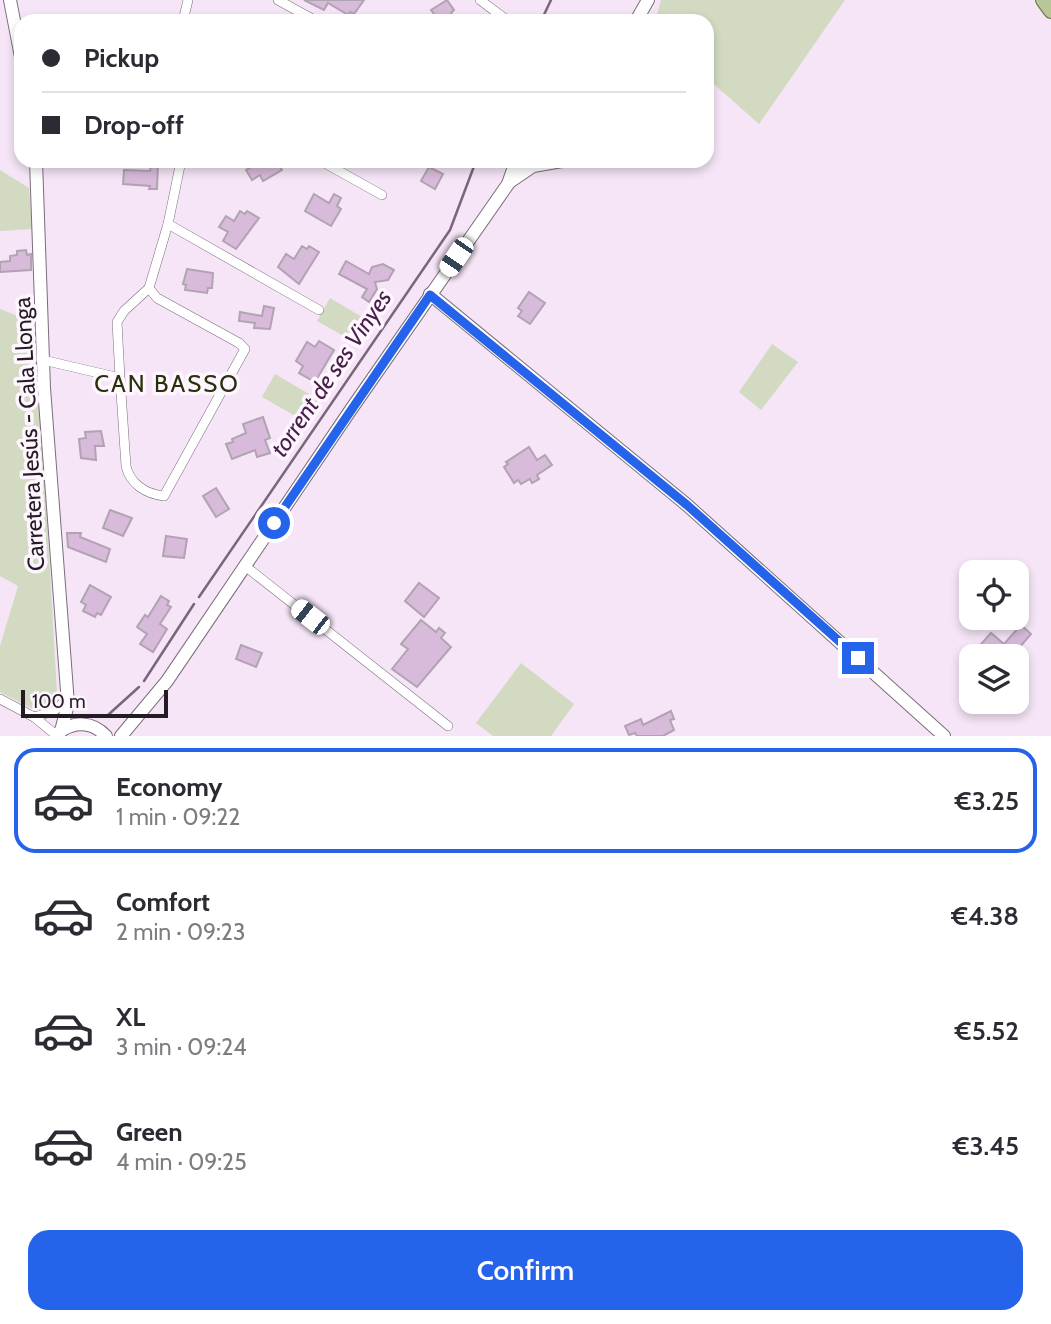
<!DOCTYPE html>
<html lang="en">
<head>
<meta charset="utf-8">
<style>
  :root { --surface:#fff; --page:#f7f7f7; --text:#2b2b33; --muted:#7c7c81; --line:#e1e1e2; --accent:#2563eb }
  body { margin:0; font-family:Cabin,sans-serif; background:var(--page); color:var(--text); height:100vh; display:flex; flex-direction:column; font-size:26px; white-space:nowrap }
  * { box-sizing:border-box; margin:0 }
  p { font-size:23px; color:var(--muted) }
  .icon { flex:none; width:38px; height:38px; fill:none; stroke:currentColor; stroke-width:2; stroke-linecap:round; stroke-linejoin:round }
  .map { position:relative; height:736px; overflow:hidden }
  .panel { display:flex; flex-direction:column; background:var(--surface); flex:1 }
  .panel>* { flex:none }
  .top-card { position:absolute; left:14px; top:14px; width:700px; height:154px; border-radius:21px; box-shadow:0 4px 10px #0003; display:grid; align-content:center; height:154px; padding:0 28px; background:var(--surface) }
  .tools { position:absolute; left:959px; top:560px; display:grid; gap:14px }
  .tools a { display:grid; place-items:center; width:70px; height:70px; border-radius:14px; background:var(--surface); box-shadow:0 4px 10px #0003; font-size:35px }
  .scale { position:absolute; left:21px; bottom:18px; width:147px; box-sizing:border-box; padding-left:7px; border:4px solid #231d23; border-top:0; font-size:19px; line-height:24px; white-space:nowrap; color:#231d23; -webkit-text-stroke:5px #fef5ff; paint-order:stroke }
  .end { position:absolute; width:32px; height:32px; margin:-16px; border:9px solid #2563eb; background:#fff; box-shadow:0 0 0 4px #fff }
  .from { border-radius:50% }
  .car { position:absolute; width:21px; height:42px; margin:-21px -10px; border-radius:9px; box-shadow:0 0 5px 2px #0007; background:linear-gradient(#fff 24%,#345 0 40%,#fff 0 76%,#345 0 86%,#fff 0) }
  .top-card b { display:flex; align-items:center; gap:24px; height:66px; font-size:26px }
  .top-card b+b { border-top:2px solid var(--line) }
  .top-card i { width:18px; height:18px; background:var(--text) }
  ul { padding:12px 0 0; list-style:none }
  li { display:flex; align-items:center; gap:21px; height:105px; margin:0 14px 10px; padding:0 14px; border:4px solid transparent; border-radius:21px }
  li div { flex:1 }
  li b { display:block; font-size:26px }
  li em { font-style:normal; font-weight:600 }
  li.on { border-color:var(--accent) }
  li>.icon { width:63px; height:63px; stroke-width:1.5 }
  .action { display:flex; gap:14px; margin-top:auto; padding:14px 28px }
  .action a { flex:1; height:80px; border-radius:21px; background:var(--accent); color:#fff; font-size:28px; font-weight:600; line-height:80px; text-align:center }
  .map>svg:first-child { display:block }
  .green { fill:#d2dac2 }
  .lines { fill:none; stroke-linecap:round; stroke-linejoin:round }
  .stream { stroke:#7a667c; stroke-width:2.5 }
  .building { fill:#d8bada; stroke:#b1a3b2; stroke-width:2 }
  .street-casing { stroke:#7b6d7b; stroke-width:10 }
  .secondary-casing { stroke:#7b6d7b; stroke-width:14 }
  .primary-casing { stroke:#677342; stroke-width:16 }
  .street { stroke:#fff; stroke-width:9 }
  .secondary { stroke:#fff; stroke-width:12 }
  .primary { stroke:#b9c798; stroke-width:14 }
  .route { stroke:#2563eb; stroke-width:9 }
  .labels { text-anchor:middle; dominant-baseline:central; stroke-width:7; stroke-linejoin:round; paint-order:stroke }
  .street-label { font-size:23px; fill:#231d23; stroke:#fef5ff }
  .water-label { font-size:24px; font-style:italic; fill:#451f48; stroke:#fef5ff }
  .neighbourhood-label { font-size:24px; letter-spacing:2px; fill:#27310b; stroke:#fef5ff }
</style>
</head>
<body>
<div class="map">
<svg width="1051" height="736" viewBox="0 0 1051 736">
  <rect width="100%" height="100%" fill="#f5e5f6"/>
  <!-- green -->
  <g class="green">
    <path d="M661,0H845L759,124L707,78V21H655Z"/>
    <path d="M0,170L29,188L32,229L0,231Z"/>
    <path d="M330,298L374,324L360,345L317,321Z"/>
    <path d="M0,309L36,323L57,694L51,704L35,710L0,692V646L18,586L0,576Z"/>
    <path d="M772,344L798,362L761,410L739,392Z"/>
    <path d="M275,374L319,400L304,421L262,397Z"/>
    <path d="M521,663L574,704L551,736H493L476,723Z"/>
  </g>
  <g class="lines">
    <!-- stream -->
    <g class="stream">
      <path d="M541,21L551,0"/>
      <path d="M199,597L450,230L476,161"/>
      <path d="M144,681L194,604"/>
      <path d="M108,715L139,687"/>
    </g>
  </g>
  <!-- building -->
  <g class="building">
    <path d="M304,0H364L354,14L350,12L348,15L328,3L324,10Z"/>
    <path d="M447,0L454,10L451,13L457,21H439L431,10Z"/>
    <path d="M255,161H276L282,170L263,181L260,175L252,180L246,170L257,164Z"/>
    <path d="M151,164H158L157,189H149L150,186L123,184L124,170L150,171Z"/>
    <path d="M429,167L443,174L435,189L421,181Z"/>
    <path d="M314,194L329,203L334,194L341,198L337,206L341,209L331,226L305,211Z"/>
    <path d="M240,211L245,214L247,211L259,218L236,249L223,241L228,232L219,227L226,216L234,221Z"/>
    <path d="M302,246L307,249L309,246L319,252L299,284L278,267L286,254L294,259Z"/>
    <path d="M26,250L27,255L31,254V270L0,272V262L10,261V256L17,255V251Z"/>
    <path d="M346,261L369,274L372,267L383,264L394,270L388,280L375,282L377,289L369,302L362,297L367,289L339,274Z"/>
    <path d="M187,269L213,273L212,288H208L207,293L185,290L186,285L183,284Z"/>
    <path d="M529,292L545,303L530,324L518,316L522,311L518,308Z"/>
    <path d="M264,306L274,308L270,329L254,328L255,323L239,321L240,312L262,316Z"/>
    <path d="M319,341L334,350L315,382L299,373L303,366L296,361L307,342L315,347Z"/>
    <path d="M263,417L270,438L265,440L270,453L257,457L255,450L232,459L226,444L233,442L232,439L246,433L243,424Z"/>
    <path d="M101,431L104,446H95L96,460L81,458L79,439L86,438L85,432Z"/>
    <path d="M529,447L537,460L545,455L552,465L537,475L539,479L532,483L530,479L521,484L518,480L514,483L504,467L508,464L506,462Z"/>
    <path d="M216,488L229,509L216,517L203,496Z"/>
    <path d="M110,510L132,518L123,536L103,528Z"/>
    <path d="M67,533H81L80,537L110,549L106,562L68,547Z"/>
    <path d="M166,536L187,539L184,558L163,556Z"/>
    <path d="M419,583L439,598L424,617L405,601Z"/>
    <path d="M90,585L111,597L101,615L97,613L95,617L83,611L86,605L81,602Z"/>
    <path d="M161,596L169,601L167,605L171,607L160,624L167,629L153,652L140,644L147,634L137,627L145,615L148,617Z"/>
    <path d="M421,620L436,632L439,628L445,633L441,638L451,647L417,687L392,669L408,649L401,644Z"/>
    <path d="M1021,625L1031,634L1012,656H977L973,653L991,633L1004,644Z"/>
    <path d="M241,645L262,653L256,667L236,659Z"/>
    <path d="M671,711L674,719L670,720L674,730L663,736H637L635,733L629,735L625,726L641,719L643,725Z"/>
  </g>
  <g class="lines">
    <defs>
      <g id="street">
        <path d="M278,0L316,21"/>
        <path d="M480,0L508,21"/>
        <path d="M183,21L188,0"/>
        <path d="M321,161L382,195"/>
        <path d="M168,224L319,310"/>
        <path d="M149,288L168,224L181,161"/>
        <path d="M43,360L120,378L126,466C130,484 146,494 164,496L245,349L239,343L157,298L149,288L124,311L117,322L120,378"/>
        <path d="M245,566L448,726"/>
        <path d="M0,699L34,717L56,735"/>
        <path d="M34,717L54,711L67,699"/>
      </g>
      <g id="secondary">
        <path d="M10,0L21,57"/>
        <path d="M636,21L648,0"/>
        <path d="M36,161L44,388L68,704L61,731"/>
        <path d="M511,181L533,166L562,161"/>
        <path d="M430,294L687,505L944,736"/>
        <path d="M58,733C74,721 92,721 106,736"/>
        <path d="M121,736L167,681L352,408L508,184L516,161"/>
      </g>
      <path id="primary" d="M1043,0L1051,11"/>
    </defs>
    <!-- street casing -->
    <use href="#street" class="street-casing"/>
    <!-- secondary casing -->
    <use href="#secondary" class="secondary-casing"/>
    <!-- primary casing -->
    <use href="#primary" class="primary-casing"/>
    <!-- street -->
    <use href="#street" class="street"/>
    <!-- secondary -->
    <use href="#secondary" class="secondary"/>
    <!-- primary -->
    <use href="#primary" class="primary"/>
  </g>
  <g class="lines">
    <!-- route -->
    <path class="route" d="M274,523L430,295L687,505L858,658"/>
  </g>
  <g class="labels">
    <!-- street labels -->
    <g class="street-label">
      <text transform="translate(29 434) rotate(-93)">Carretera Jesús - Cala Llonga</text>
    </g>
    <!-- water labels -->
    <g class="water-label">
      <text transform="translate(331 373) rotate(-56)">torrent de ses Vinyes</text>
    </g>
    <!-- neighbourhood labels -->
    <g class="neighbourhood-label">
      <text x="167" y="383">CAN BASSO</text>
    </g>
  </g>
</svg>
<div class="tools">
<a><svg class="icon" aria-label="locate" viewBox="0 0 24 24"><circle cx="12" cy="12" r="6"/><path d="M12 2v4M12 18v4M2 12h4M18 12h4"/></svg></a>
<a><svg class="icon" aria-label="layers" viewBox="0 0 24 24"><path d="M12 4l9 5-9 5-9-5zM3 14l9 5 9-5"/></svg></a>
</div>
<div class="scale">100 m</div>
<i class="end from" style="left:274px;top:523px"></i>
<i class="end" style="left:858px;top:658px"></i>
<i class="car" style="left:456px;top:257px;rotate:214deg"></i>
<i class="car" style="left:310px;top:617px;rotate:308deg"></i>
<div class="top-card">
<b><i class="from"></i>Pickup</b>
<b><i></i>Drop-off</b>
</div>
</div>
<section class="panel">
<ul>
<li class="on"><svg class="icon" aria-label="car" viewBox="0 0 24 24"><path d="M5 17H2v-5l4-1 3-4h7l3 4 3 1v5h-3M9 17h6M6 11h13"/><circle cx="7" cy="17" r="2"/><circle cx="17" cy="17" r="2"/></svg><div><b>Economy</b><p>1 min · 09:22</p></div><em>€3.25</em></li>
<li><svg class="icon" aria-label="car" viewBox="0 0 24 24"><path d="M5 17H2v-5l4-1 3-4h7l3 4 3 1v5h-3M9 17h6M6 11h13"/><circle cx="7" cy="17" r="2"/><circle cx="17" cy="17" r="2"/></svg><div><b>Comfort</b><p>2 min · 09:23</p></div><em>€4.38</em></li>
<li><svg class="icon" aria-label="car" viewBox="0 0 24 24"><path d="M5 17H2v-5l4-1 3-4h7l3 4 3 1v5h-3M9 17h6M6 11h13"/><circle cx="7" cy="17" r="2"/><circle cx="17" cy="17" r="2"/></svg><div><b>XL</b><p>3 min · 09:24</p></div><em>€5.52</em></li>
<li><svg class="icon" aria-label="car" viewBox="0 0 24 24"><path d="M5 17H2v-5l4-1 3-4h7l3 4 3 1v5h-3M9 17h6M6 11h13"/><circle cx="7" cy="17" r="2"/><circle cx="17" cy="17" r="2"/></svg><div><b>Green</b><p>4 min · 09:25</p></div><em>€3.45</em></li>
</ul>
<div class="action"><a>Confirm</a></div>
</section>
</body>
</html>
